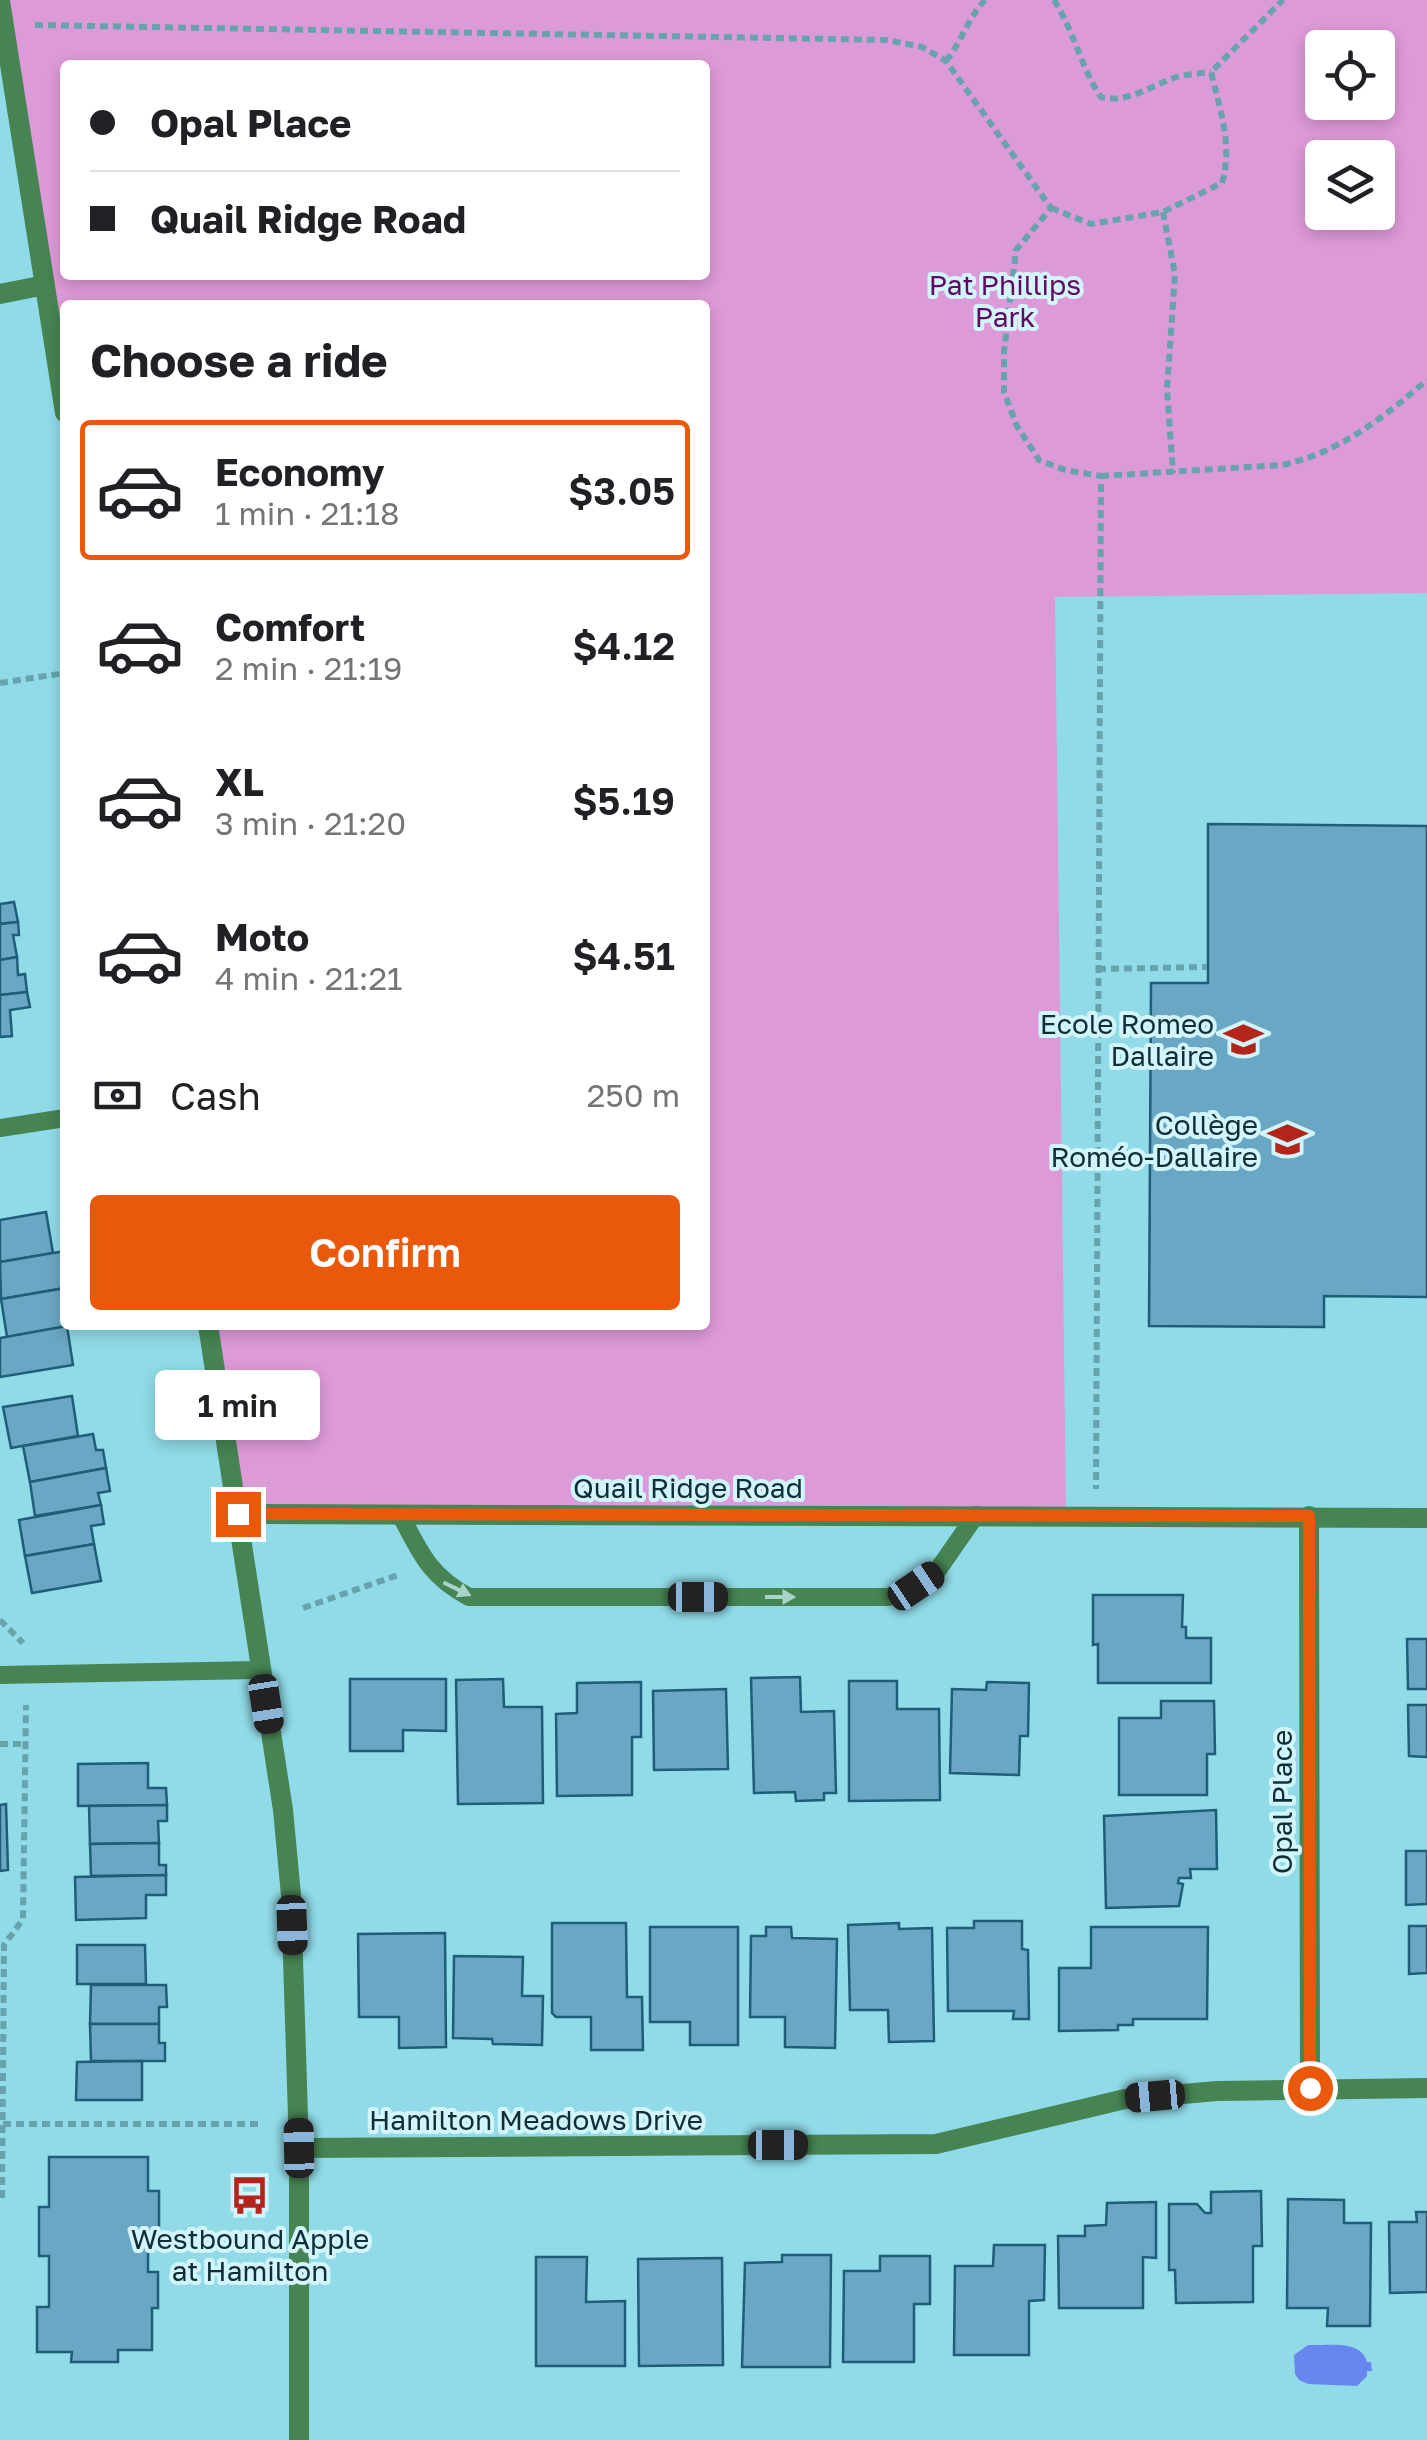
<!DOCTYPE html>
<html lang="en">
<head>
<meta charset="utf-8">
<style>
  :root { --surface:#fff; --page:#f6f6f6; --text:#202124; --muted:#757577; --line:#e0e0e0; --accent:#ea580c }
  body { margin:0; font-family:"Golos Text",sans-serif; background:var(--page); color:var(--text); height:100vh; display:flex; flex-direction:column; font-size:38px; white-space:nowrap }
  * { box-sizing:border-box; margin:0 }
  p { font-size:32px; color:var(--muted) }
  .icon { flex:none; width:55px; height:55px; fill:none; stroke:currentColor; stroke-width:2; stroke-linecap:round; stroke-linejoin:round }
  .map { position:relative; flex:1; overflow:hidden }
  .sheet { position:absolute; left:60px; top:300px; width:650px; height:1030px; display:flex; flex-direction:column; background:var(--surface); border-radius:10px; box-shadow:0 5px 15px #0003 }
  .sheet>* { flex:none }
  .hud { position:absolute; left:60px; top:60px; width:650px; height:220px; border-radius:10px; box-shadow:0 5px 15px #0003; display:grid; align-content:center; height:220px; padding:0 30px; background:var(--surface) }
  .fabs { position:absolute; left:1305px; top:30px; display:grid; gap:20px }
  .fabs a { display:grid; place-items:center; width:90px; height:90px; border-radius:10px; background:var(--surface); box-shadow:0 5px 15px #0003; font-size:50px }
  .end { position:absolute; width:45px; height:45px; margin:-22px; border:12px solid #ea580c; background:#fff; box-shadow:0 0 0 5px #fff }
  .from { border-radius:50% }
  .bubble { position:absolute; height:70px; border-radius:10px; background:var(--surface); box-shadow:0 5px 15px #0003; font-size:32px; font-weight:600; line-height:70px; text-align:center }
  .car { position:absolute; width:30px; height:60px; margin:-30px -15px; border-radius:12px; box-shadow:0 0 8px 2px #0007; background:linear-gradient(#222 24%,#8ab4d8 0 40%,#222 0 76%,#8ab4d8 0 86%,#222 0) }
  .hud b { display:flex; align-items:center; gap:35px; height:95px; font-size:38px }
  .hud b+b { border-top:2px solid var(--line) }
  .hud i { width:25px; height:25px; background:var(--text) }
  ul { padding:0; list-style:none }
  li { display:flex; align-items:center; gap:30px; height:140px; margin:0 20px 15px; padding:0 10px; border:5px solid transparent; border-radius:10px }
  li div { flex:1 }
  li b { display:block; font-size:38px }
  li em { font-style:normal; font-weight:600 }
  li.active { border-color:var(--accent) }
  li>.icon { width:90px; height:90px; stroke-width:1.5 }
  h2 { padding:0 30px; font-size:45px; line-height:120px }
  .pay { display:flex; align-items:center; gap:25px; height:110px; padding:0 30px; font-size:38px }
  .pay p { margin-inline-start:auto }
  .primary-button { display:flex; gap:20px; margin-top:auto; padding:20px 30px }
  .primary-button a { flex:1; height:115px; border-radius:10px; background:var(--accent); color:#fff; font-size:40px; font-weight:600; line-height:115px; text-align:center }
  .map>svg:first-child { display:block }
  .green { fill:#dd9ad8; fill-rule:evenodd }
  .water { fill:#6786f0 }
  .building { fill:#6aa7c4; stroke:#1e5e78; stroke-width:2.5 }
  .lines { fill:none; stroke-linecap:round; stroke-linejoin:round }
  .path { stroke:#66a3ad; stroke-width:6; stroke-dasharray:8 5; stroke-linecap:butt }
  .lane { stroke:#468453; stroke-width:18 }
  .street { stroke:#468453; stroke-width:20 }
  .oneway { fill:#a7d3c9 }
  .route { stroke:#ea580c; stroke-width:12 }
  .labels { text-anchor:middle; dominant-baseline:central; stroke-width:8; stroke-linejoin:round; paint-order:stroke }
  .park-label { font-size:28px; fill:#620861; stroke:#d1f5fb }
  .poi-label { font-size:28px; fill:#0f2f34; stroke:#d1f5fb; text-anchor:end }
  .street-label { font-size:28px; fill:#0f2f34; stroke:#d1f5fb }
</style>
</head>
<body>
<div class="map">
<svg width="1427" height="2440" viewBox="0 0 1427 2440">
  <rect width="100%" height="100%" fill="#90dbe7"/>
  <!-- green -->
  <path class="green" d="M0,0H1427V593L1055,597L1066,1515L238,1514L208,1325H705V305H65V413ZM1322,48H1378V102H1322ZM65,65H705V275H65ZM1322,158H1378V212H1322Z"/>
  <!-- water -->
  <path class="water" d="M1308,2345C1328,2346 1361,2339 1367,2362H1371L1372,2371H1367V2376L1357,2386L1308,2384L1299,2380L1295,2374L1294,2355Z"/>
  <!-- building -->
  <g class="building">
    <path d="M1208,824L1427,826V1297L1324,1296V1327L1149,1326L1151,983H1208Z"/>
    <path d="M14,902L18,922L0,924V904Z"/>
    <path d="M18,922L19,935H13L17,957L0,960V924Z"/>
    <path d="M17,957L18,975L25,974L27,992L0,995V960Z"/>
    <path d="M27,992L30,1007L10,1010L12,1036L0,1037V995Z"/>
    <path d="M46,1212L53,1253L0,1262V1220Z"/>
    <path d="M65,1251V1288L1,1299L0,1262Z"/>
    <path d="M65,1288V1325H74L7,1337L1,1299Z"/>
    <path d="M67,1326L73,1365L0,1377V1338Z"/>
    <path d="M72,1396L78,1436L11,1448L3,1407Z"/>
    <path d="M93,1434L96,1450H103L106,1468L30,1482L23,1446Z"/>
    <path d="M106,1468L110,1491L98,1493L101,1505L35,1516L30,1482Z"/>
    <path d="M101,1505L104,1524L91,1526L94,1544L25,1556L19,1520Z"/>
    <path d="M94,1544L101,1581L32,1593L25,1556Z"/>
    <path d="M1093,1595H1183L1182,1627H1186V1638H1211V1683H1098V1644L1093,1645Z"/>
    <path d="M1407,1639H1427V1689H1408Z"/>
    <path d="M800,1677L801,1712L834,1711L836,1793H824V1800L796,1801L795,1792L754,1793L751,1678Z"/>
    <path d="M350,1679H446V1731L403,1730V1751H350Z"/>
    <path d="M503,1679L504,1707H542L543,1803L458,1804L456,1680Z"/>
    <path d="M849,1681H897V1709H939L940,1800L849,1801Z"/>
    <path d="M641,1682V1737H632V1795L557,1796L556,1714L577,1713V1683Z"/>
    <path d="M987,1682L1029,1683L1028,1736H1020L1019,1775L950,1773L952,1689L986,1690Z"/>
    <path d="M726,1689L728,1769L654,1770L653,1691Z"/>
    <path d="M1161,1701H1214L1215,1754H1207V1795H1119V1718H1161Z"/>
    <path d="M1408,1705H1427V1757L1409,1756Z"/>
    <path d="M148,1763V1788H166L167,1805L78,1806V1764Z"/>
    <path d="M6,1804L8,1870L0,1871V1805Z"/>
    <path d="M167,1805V1821H158L159,1843L90,1844L89,1806Z"/>
    <path d="M1216,1810L1217,1869H1190L1191,1878H1179L1178,1883L1183,1884L1179,1906L1106,1908L1104,1816Z"/>
    <path d="M159,1843V1865H166V1875L91,1876L90,1844Z"/>
    <path d="M1406,1851H1427V1904L1406,1905Z"/>
    <path d="M166,1875V1895H146V1918L76,1920L75,1877Z"/>
    <path d="M974,1921H1022V1949L1028,1950L1029,2019H1013L1014,2011H948L947,1928H974Z"/>
    <path d="M552,1923H626L627,1997H642L643,2050H591V2017H556L552,2013Z"/>
    <path d="M899,1923V1929L932,1928L934,2041L889,2042L888,2010H850L848,1925Z"/>
    <path d="M1409,1926H1427V1973L1409,1974Z"/>
    <path d="M650,1927H738V2045H690V2022H650Z"/>
    <path d="M766,1927H791L792,1938L837,1939L835,2048L785,2047V2017H750L751,1936H766Z"/>
    <path d="M1091,1927H1208L1207,2019H1133V2025H1118V2030L1059,2031V1968H1091Z"/>
    <path d="M445,1933L446,2047L399,2048V2017H359L358,1934Z"/>
    <path d="M77,1945H145L146,1984H77Z"/>
    <path d="M454,1956L523,1957L522,1996H543L542,2045L493,2044L492,2039L453,2038Z"/>
    <path d="M91,1985H166L167,2007H159V2024H90Z"/>
    <path d="M90,2024H159V2043H165V2061H91Z"/>
    <path d="M142,2061V2100H76L77,2062Z"/>
    <path d="M49,2157H148V2191H159V2240H148V2272H158V2308H152V2350H118V2362H71L72,2352H37V2307H49V2256H39V2207H49Z"/>
    <path d="M1261,2191L1262,2246H1253V2302L1176,2303L1175,2270H1169V2204H1197L1205,2213H1211V2192Z"/>
    <path d="M1288,2199L1344,2200V2223H1371L1370,2326H1327L1328,2308H1287Z"/>
    <path d="M1156,2202V2258L1143,2257V2308H1059L1058,2236H1085V2226L1106,2225L1107,2203Z"/>
    <path d="M1416,2212H1427V2292L1390,2293L1389,2222H1417Z"/>
    <path d="M994,2245H1045L1044,2300L1029,2301V2355H954L955,2266H993Z"/>
    <path d="M782,2255H831L830,2367H742L745,2263L782,2262Z"/>
    <path d="M880,2256H930V2304H914V2362H843L844,2271H880Z"/>
    <path d="M536,2257H587L586,2302L625,2301V2366H536Z"/>
    <path d="M722,2258L723,2365L639,2366L638,2259Z"/>
  </g>
  <g class="lines">
    <!-- path -->
    <g class="path">
      <path d="M1054,0C1074,31 1081,68 1101,97C1127,103 1147,88 1171,79C1183,74 1198,74 1211,72"/>
      <path d="M35,25L887,40L922,47L946,61L1051,208L1016,250L1004,352V392L1017,426L1039,460L1065,470L1101,476L1096,1489"/>
      <path d="M946,61C962,41 968,18 985,0"/>
      <path d="M1051,208L1091,224L1163,212L1222,183C1233,145 1220,110 1211,72L1283,0"/>
      <path d="M1163,212L1175,274L1167,389L1173,473"/>
      <path d="M1101,476L1282,465C1339,453 1383,418 1427,380"/>
      <path d="M0,683L65,673"/>
      <path d="M1098,969L1207,967"/>
      <path d="M303,1608L401,1574"/>
      <path d="M0,1620L23,1643"/>
      <path d="M0,1744H26"/>
      <path d="M3,2124H261"/>
      <path d="M2,2198L4,1945L23,1919L26,1705"/>
    </g>
    <!-- lane -->
    <g class="lane">
      <path d="M0,1128L65,1118"/>
      <path d="M400,1514C420,1552 429,1576 469,1597H889L935,1574L976,1515"/>
      <path d="M0,1675L261,1670"/>
    </g>
    <!-- street -->
    <g class="street">
      <path d="M0,1L65,413"/>
      <path d="M0,294L45,285"/>
      <path d="M208,1325L283,1810L291,1895L299,2148V2440"/>
      <path d="M238,1514L1427,1518"/>
      <path d="M1309,1516L1310,2088"/>
      <path d="M299,2148L936,2144L1125,2099L1217,2091L1427,2088"/>
    </g>
  </g>
  <!-- one-way arrows -->
  <defs><path id="oneway-solid" d="M-6-.8H1V-3.2L6.5 0L1 3.2V.8H-6Z" transform="scale(2.5)"/></defs>
  <g class="oneway">
    <use href="#oneway-solid" transform="translate(457 1589) rotate(26)"/>
    <use href="#oneway-solid" transform="translate(780 1597)"/>
  </g>
  <g class="lines">
    <!-- route -->
    <path class="route" d="M238,1514L1309,1516L1310,2088"/>
  </g>
  <!-- icons -->
  <defs>
    <symbol id="school-bare" viewBox="-9 -9 18 18"><path d="M0-5L7-2L0 1L-7-2ZM-4 1L0 2.5L4 1V4Q0 6-4 4Z" fill="#b3241a" stroke="#d1f5fb" stroke-width="2.5" paint-order="stroke"/></symbol>
    <symbol id="bus-bare" viewBox="-9 -9 18 18"><path d="M-5-6H5V4H4V6H2V4H-2V6H-4V4H-5ZM-3.5-4V0h7V-4ZM-3.5 1.2v1.5H-2V1.2ZM2 1.2v1.5H3.5V1.2Z" fill="#b3241a" stroke="#d1f5fb" stroke-width="2.5" paint-order="stroke"/></symbol>
  </defs>
  <g fill-rule="evenodd">
    <use href="#school-bare" x="1216" y="1012" width="55" height="55"/>
    <use href="#school-bare" x="1260" y="1112" width="55" height="55"/>
    <use href="#bus-bare" x="222" y="2168" width="55" height="55"/>
  </g>
  <g class="labels">
    <!-- park labels -->
    <g class="park-label">
      <text x="1005" y="284">Pat Phillips<tspan x="1005" dy="32">Park</tspan></text>
    </g>
    <!-- poi labels -->
    <g class="poi-label">
      <text x="1214" y="1023">Ecole Romeo<tspan x="1214" dy="32">Dallaire</tspan></text>
      <text x="1258" y="1124">Collège<tspan x="1258" dy="32">Roméo-Dallaire</tspan></text>
      <text x="250" y="2238" text-anchor="middle">Westbound Apple<tspan x="250" dy="32">at Hamilton</tspan></text>
    </g>
    <!-- street labels -->
    <g class="street-label">
      <text x="688" y="1487">Quail Ridge Road</text>
      <text transform="translate(1281 1802) rotate(-90)">Opal Place</text>
      <text x="536" y="2119">Hamilton Meadows Drive</text>
    </g>
  </g>
</svg>
<div class="fabs">
<a><svg class="icon" aria-label="locate" viewBox="0 0 24 24"><circle cx="12" cy="12" r="6"/><path d="M12 2v4M12 18v4M2 12h4M18 12h4"/></svg></a>
<a><svg class="icon" aria-label="layers" viewBox="0 0 24 24"><path d="M12 4l9 5-9 5-9-5zM3 14l9 5 9-5"/></svg></a>
</div>
<i class="end from" style="left:1310px;top:2088px"></i>
<i class="end" style="left:238px;top:1514px"></i>
<div class="bubble" style="left:155px;top:1370px;width:165px">1 min</div>
<i class="car" style="left:916px;top:1586px;rotate:56deg"></i>
<i class="car" style="left:698px;top:1597px;rotate:90deg"></i>
<i class="car" style="left:266px;top:1704px;rotate:171deg"></i>
<i class="car" style="left:292px;top:1925px;rotate:178deg"></i>
<i class="car" style="left:1155px;top:2096px;rotate:265deg"></i>
<i class="car" style="left:778px;top:2145px;rotate:90deg"></i>
<i class="car" style="left:299px;top:2148px;rotate:359deg"></i>
<div class="hud">
<b><i class="from"></i>Opal Place</b>
<b><i></i>Quail Ridge Road</b>
</div>
<section class="sheet">
<h2>Choose a ride</h2>
<ul>
<li class="active"><svg class="icon" aria-label="car" viewBox="0 0 24 24"><path d="M5 17H2v-5l4-1 3-4h7l3 4 3 1v5h-3M9 17h6M6 11h13"/><circle cx="7" cy="17" r="2"/><circle cx="17" cy="17" r="2"/></svg><div><b>Economy</b><p>1 min · 21:18</p></div><em>$3.05</em></li>
<li><svg class="icon" aria-label="car" viewBox="0 0 24 24"><path d="M5 17H2v-5l4-1 3-4h7l3 4 3 1v5h-3M9 17h6M6 11h13"/><circle cx="7" cy="17" r="2"/><circle cx="17" cy="17" r="2"/></svg><div><b>Comfort</b><p>2 min · 21:19</p></div><em>$4.12</em></li>
<li><svg class="icon" aria-label="car" viewBox="0 0 24 24"><path d="M5 17H2v-5l4-1 3-4h7l3 4 3 1v5h-3M9 17h6M6 11h13"/><circle cx="7" cy="17" r="2"/><circle cx="17" cy="17" r="2"/></svg><div><b>XL</b><p>3 min · 21:20</p></div><em>$5.19</em></li>
<li><svg class="icon" aria-label="car" viewBox="0 0 24 24"><path d="M5 17H2v-5l4-1 3-4h7l3 4 3 1v5h-3M9 17h6M6 11h13"/><circle cx="7" cy="17" r="2"/><circle cx="17" cy="17" r="2"/></svg><div><b>Moto</b><p>4 min · 21:21</p></div><em>$4.51</em></li>
</ul>
<div class="pay"><svg class="icon" aria-label="cash" viewBox="0 0 24 24"><path d="M3 7h18v10H3z"/><circle cx="12" cy="12" r="2"/></svg>Cash<p>250 m</p></div>
<div class="primary-button"><a>Confirm</a></div>
</section>
</div>
</body>
</html>
